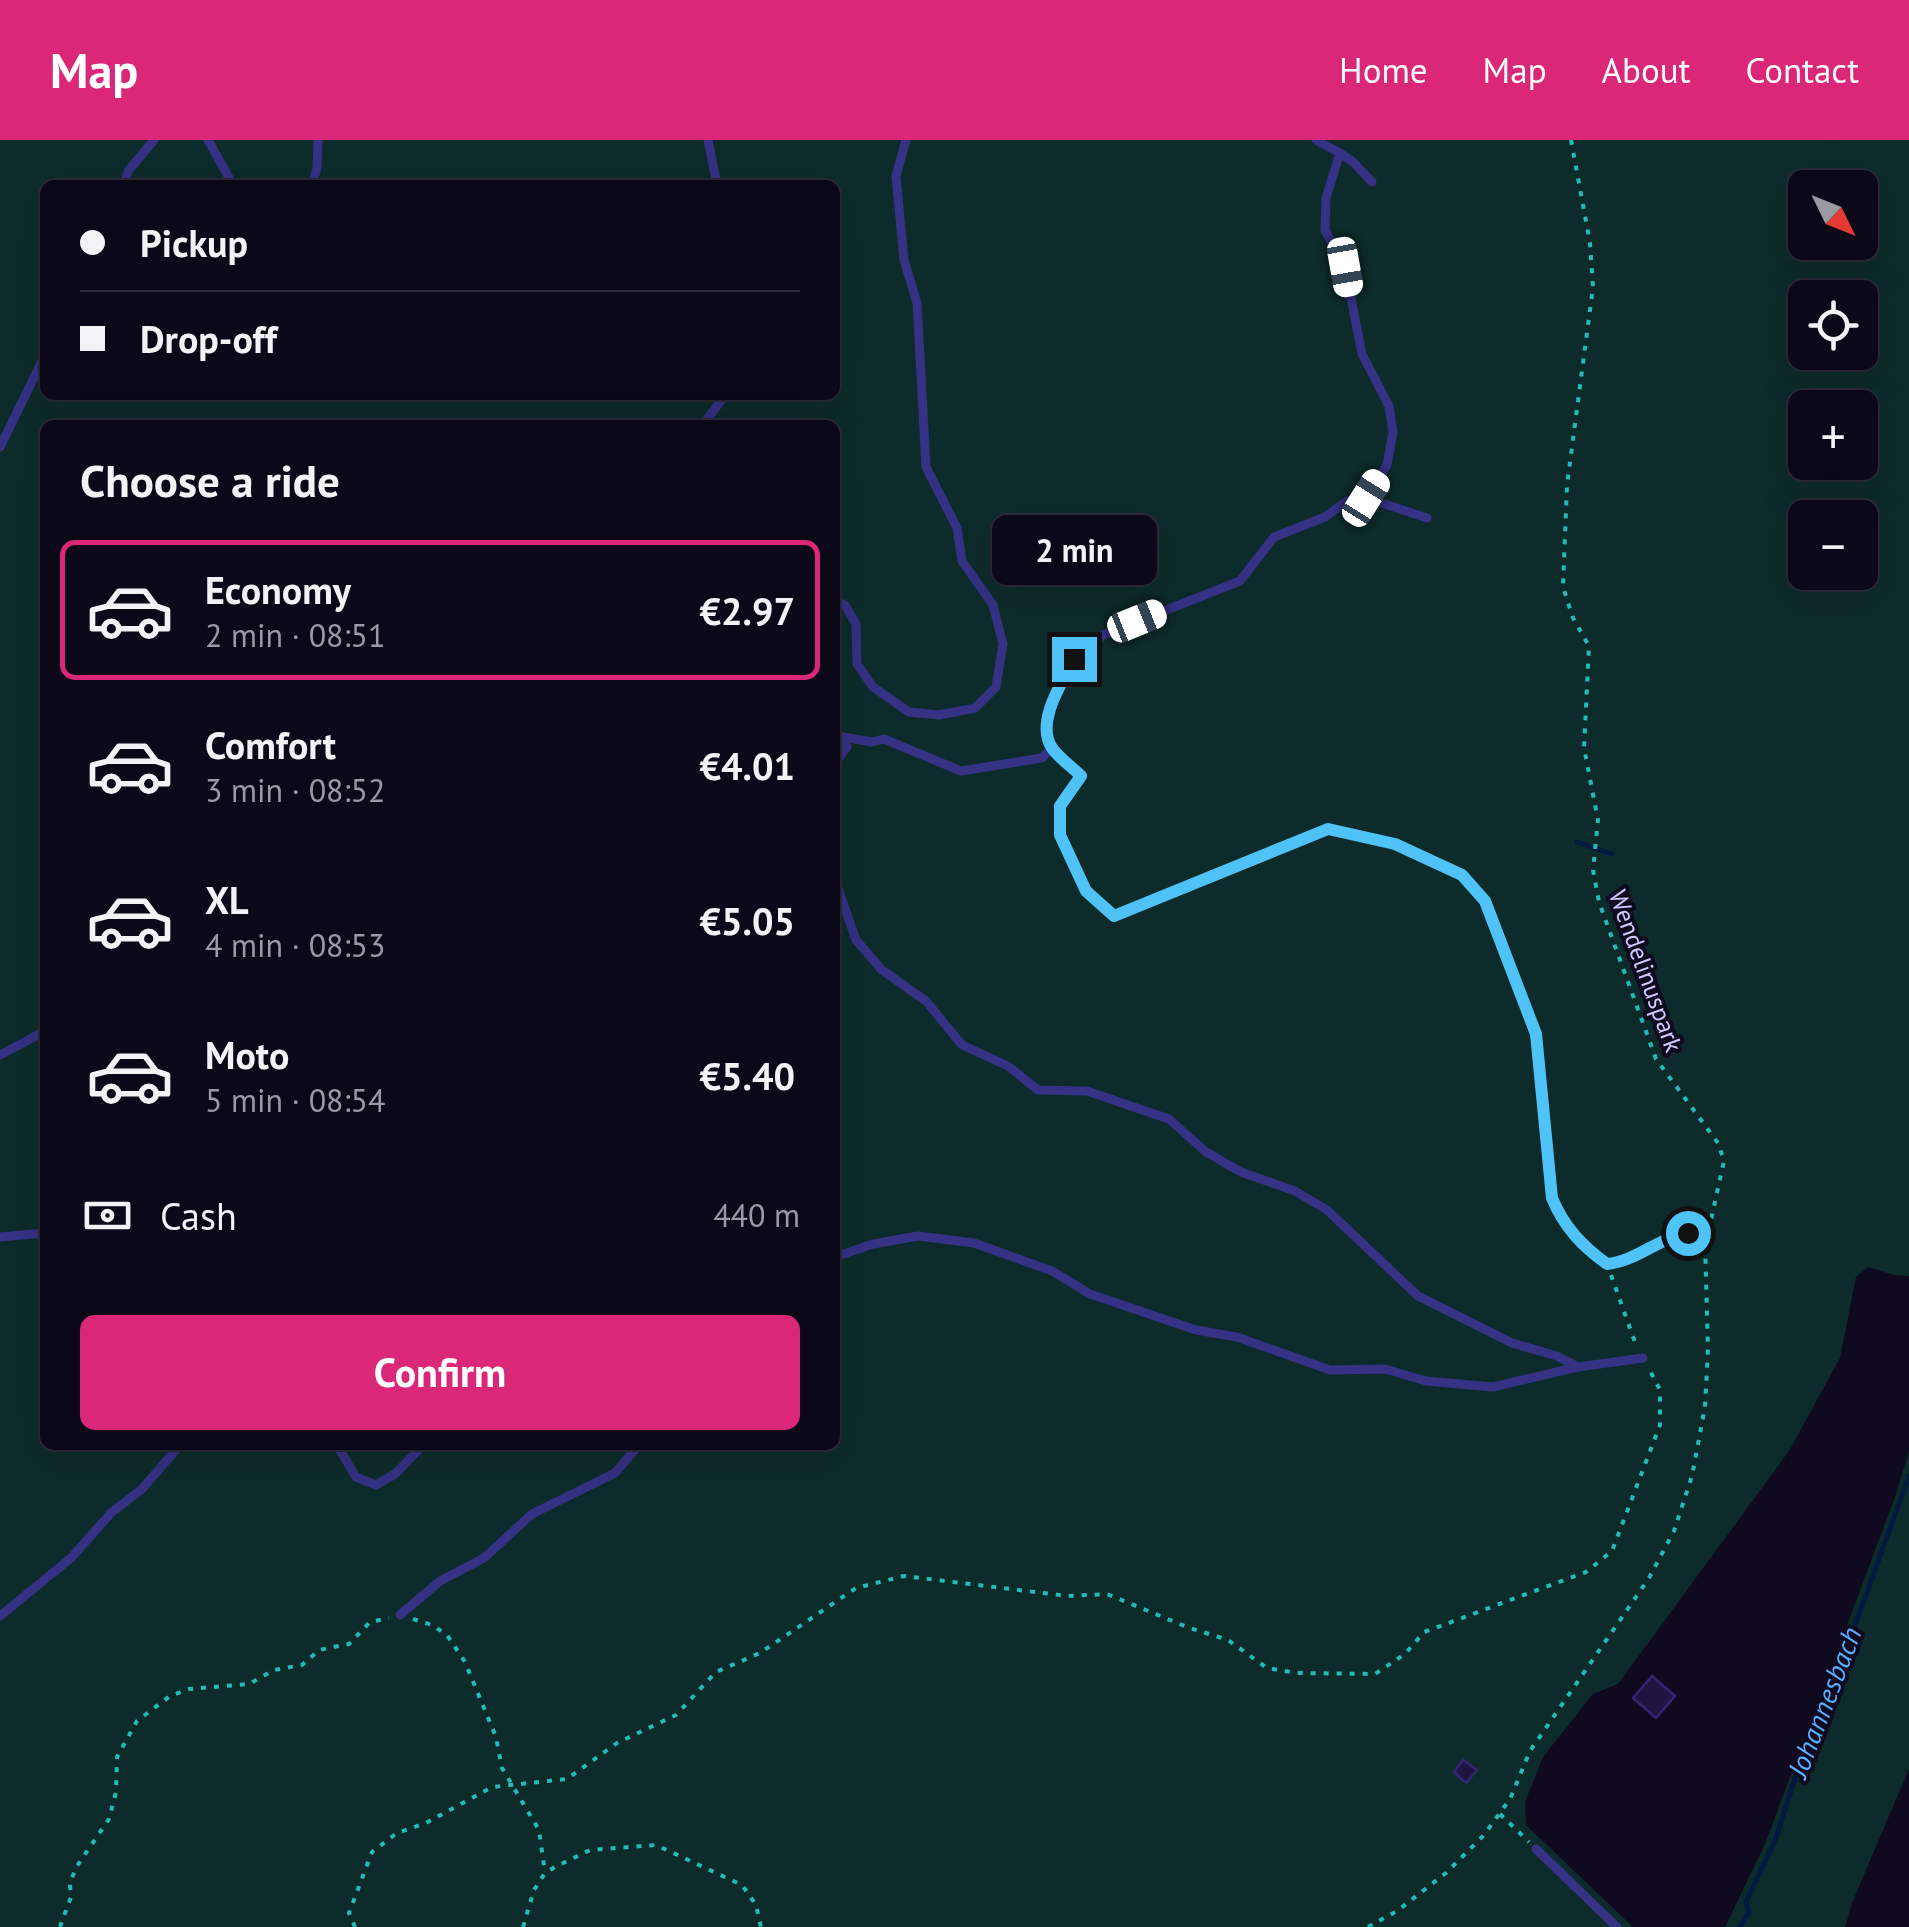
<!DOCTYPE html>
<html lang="en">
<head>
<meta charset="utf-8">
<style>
  :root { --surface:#0b0818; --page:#141121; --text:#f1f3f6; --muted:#9a9aa2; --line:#2b2937; --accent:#db2777 }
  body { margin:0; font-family:"PT Sans",sans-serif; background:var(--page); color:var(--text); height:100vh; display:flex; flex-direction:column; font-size:38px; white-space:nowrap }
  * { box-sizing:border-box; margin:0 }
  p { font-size:32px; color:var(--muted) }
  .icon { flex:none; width:55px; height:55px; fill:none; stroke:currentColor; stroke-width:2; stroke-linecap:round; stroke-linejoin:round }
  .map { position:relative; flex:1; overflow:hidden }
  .drawer { position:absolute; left:40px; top:280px; width:800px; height:1030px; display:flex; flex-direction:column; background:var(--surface); border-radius:15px; box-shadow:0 10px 40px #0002,0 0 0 2px var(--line) }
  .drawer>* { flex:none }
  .banner { position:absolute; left:40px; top:40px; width:800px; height:220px; border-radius:15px; box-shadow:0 10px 40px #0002,0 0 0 2px var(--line); display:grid; align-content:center; height:220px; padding:0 40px; background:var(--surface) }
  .needle { width:65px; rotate:133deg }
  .buttons { position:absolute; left:1788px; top:30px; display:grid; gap:20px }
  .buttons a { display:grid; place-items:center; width:90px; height:90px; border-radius:15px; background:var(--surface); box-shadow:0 10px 40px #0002,0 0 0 2px var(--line); font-size:50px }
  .end { position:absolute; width:45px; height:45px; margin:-22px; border:12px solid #4fc3f7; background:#111; box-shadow:0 0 0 5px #111 }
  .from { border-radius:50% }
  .bubble { position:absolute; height:70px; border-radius:15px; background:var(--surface); box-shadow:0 10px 40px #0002,0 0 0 2px var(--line); font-size:32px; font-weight:700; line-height:70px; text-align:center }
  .car { position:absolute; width:30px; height:60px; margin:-30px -15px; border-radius:12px; box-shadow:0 0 8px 2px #0007; background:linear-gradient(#fff 24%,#345 0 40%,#fff 0 76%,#345 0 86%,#fff 0) }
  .banner b { display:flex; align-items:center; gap:35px; height:95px; font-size:38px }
  .banner b+b { border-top:2px solid var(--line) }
  .banner i { width:25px; height:25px; background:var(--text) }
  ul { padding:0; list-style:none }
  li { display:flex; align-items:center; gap:30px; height:140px; margin:0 20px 15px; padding:0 20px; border:5px solid transparent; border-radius:15px }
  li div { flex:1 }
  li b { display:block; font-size:38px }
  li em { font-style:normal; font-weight:700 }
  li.current { border-color:var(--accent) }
  li>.icon { width:90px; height:90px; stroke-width:1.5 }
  h2 { padding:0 40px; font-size:45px; line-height:120px }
  .pay { display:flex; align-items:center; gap:25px; height:110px; padding:0 40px; font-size:38px }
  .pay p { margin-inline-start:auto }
  .action { display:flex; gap:20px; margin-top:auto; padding:20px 40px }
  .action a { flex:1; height:115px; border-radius:15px; background:var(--accent); color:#fff; font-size:40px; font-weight:700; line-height:115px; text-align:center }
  header { display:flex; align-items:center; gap:60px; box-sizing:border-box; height:140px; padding:0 50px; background:var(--accent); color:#fff }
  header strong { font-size:48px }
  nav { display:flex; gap:55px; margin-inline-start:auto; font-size:35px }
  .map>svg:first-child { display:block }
  .green { fill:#0d2b2a; fill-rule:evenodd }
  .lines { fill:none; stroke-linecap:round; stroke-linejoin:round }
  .stream { stroke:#041940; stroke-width:5 }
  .building { fill:#1f1543; stroke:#352472; stroke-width:2.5 }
  .path { stroke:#21bcb5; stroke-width:4; stroke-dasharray:5 8; stroke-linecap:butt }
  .lane { stroke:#353184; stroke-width:9 }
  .route { stroke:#4fc3f7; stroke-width:12 }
  .labels { text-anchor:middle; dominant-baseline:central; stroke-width:8; stroke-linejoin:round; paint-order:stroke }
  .street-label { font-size:25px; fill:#d1caff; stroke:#0f0a20 }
  .water-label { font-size:28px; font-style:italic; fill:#58afff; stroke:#0f0a20 }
</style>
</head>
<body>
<header>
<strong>Map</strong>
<nav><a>Home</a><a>Map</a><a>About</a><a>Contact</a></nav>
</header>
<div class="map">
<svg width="1909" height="1787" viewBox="0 0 1909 1787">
  <rect width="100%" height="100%" fill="#0f0a20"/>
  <!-- green -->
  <g class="green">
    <path d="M0,0H1909V1136L1894,1135L1868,1127L1856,1137L1840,1218L1789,1311L1618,1544L1593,1554L1543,1617L1525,1662L1526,1685L1633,1787H0ZM45,45H835V255H45ZM1805,48H1860V102H1805ZM1805,158H1860V212H1805ZM1805,268H1860V322H1805ZM45,285H835V1305H45ZM1805,378H1860V432H1805Z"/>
    <path d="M1909,1312V1629L1852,1763L1845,1787H1725L1765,1704L1895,1357Z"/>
  </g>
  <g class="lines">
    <!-- stream -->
    <g class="stream">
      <path d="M1577,702L1612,714"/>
      <path d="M1739,1787L1749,1773L1746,1762L1776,1698L1795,1638L1806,1621L1909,1336"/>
    </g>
  </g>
  <!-- building -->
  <g class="building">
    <path d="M1652,1536L1675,1556L1656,1578L1633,1558Z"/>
    <path d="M1463,1620L1477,1630L1466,1643L1454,1632Z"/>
  </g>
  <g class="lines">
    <!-- path -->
    <g class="path">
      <path d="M1571,0L1590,103L1593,147L1567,345L1563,447L1573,478L1589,506L1584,608L1598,680L1593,730L1599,762L1656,919L1718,1003L1724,1021L1711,1080"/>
      <path d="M1611,1135L1636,1205"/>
      <path d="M413,1479L432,1485L447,1495L465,1522L496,1597L502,1628L539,1690L545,1733"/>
      <path d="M1500,1674L1529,1702"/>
      <path d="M60,1787L71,1757L70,1745L75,1729L109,1679L116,1652L117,1617L137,1581L170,1556L189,1549L249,1544L274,1530L302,1525L319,1510L349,1504L370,1482L389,1478"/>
      <path d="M355,1787L349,1773L372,1712L397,1693L426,1683L492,1647L567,1639L617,1603L676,1575L716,1532L760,1513L856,1448L904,1436L1068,1456L1107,1454L1187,1487L1228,1500L1267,1528L1297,1533L1375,1534L1405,1514L1424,1492L1586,1432L1612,1411L1660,1285V1250L1648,1227"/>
      <path d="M523,1787L534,1750L545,1733L555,1727L590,1710L656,1705L742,1745L756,1765L761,1787"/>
      <path d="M1368,1787L1397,1771L1446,1733L1484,1695L1510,1659L1530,1611L1649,1438L1674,1391L1692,1336L1705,1267L1708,1209L1705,1104"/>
    </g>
    <!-- lane -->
    <g class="lane">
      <path d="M208,0L233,45"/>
      <path d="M708,0L717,45"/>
      <path d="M1340,13L1353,22L1372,42"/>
      <path d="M123,45L129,30L154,0"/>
      <path d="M312,45L317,28L318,0"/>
      <path d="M703,285L725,255"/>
      <path d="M0,307L45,215"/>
      <path d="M1367,358L1427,378"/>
      <path d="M835,461L845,465L856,484L857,524L873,547L909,572L939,575L975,568L996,547L1003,504L993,465L962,421L957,388L926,327L917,163L904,120L896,36L906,0"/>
      <path d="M835,594L843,597L847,607L835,623"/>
      <path d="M843,597L872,602L884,599L961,631L1042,618L1052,608L1046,592L1053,563L1074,519L1103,495L1240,441L1274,397L1325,377L1347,361L1367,358L1387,325L1393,292L1389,266L1362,214L1345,127L1325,90L1326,58L1340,13L1316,0"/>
      <path d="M1052,608L1081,636L1060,666L1059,695L1086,751L1114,776L1328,689L1395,704L1462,735L1485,761L1536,894L1552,1058C1564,1086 1582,1106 1607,1124L1623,1122L1668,1096L1709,1090"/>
      <path d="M835,740L856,800L882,830L926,861L962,905L1008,926L1038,950L1087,951L1169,979L1206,1012L1241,1032L1295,1051L1327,1070L1418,1156L1512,1203L1557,1216L1578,1227L1643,1218"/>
      <path d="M0,915L45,891"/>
      <path d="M0,1097L45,1093"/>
      <path d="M835,1117L873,1104L918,1096L974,1103L1052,1131L1090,1154L1196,1190L1237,1197L1330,1230L1385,1229L1426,1241L1493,1247L1578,1227"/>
      <path d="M337,1305L356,1337L376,1345L395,1334L423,1305"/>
      <path d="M400,1475L440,1441L484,1418L532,1374L615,1333L639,1305"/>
      <path d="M0,1476L71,1418L112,1372L142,1349L180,1305"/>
      <path d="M1536,1709L1617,1787"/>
    </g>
  </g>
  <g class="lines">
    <!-- route -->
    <path class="route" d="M1074,519C1062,543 1035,582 1052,608C1059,618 1072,627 1081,636L1060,666V695L1086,751L1114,776L1328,689L1395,704L1462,735L1485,761L1536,894L1552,1058C1564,1087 1582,1106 1607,1124C1637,1121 1658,1098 1688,1093"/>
  </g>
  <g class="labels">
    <!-- street labels -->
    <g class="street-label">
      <text transform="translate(1646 831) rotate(70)">Wendelinuspark</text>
    </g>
    <!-- water labels -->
    <g class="water-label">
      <text transform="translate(1824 1562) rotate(-69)">Johannesbach</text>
    </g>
  </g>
</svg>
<div class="buttons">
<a><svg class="needle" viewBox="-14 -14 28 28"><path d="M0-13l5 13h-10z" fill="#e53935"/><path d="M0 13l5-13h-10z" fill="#9a9aa2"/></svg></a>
<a><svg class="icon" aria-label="locate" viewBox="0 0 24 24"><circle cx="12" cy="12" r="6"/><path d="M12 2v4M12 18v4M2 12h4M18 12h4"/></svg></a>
<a>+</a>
<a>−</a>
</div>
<i class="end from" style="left:1688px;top:1093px"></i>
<i class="end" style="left:1074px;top:519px"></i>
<div class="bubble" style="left:992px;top:375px;width:165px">2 min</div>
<i class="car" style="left:1345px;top:127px;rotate:170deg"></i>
<i class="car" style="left:1366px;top:358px;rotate:32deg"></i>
<i class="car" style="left:1137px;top:481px;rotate:68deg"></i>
<div class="banner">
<b><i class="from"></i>Pickup</b>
<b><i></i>Drop-off</b>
</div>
<section class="drawer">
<h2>Choose a ride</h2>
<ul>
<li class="current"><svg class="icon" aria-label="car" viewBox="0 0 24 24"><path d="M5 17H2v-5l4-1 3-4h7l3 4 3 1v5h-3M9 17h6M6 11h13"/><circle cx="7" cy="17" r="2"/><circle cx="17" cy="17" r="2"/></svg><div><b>Economy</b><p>2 min · 08:51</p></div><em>€2.97</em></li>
<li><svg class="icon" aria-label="car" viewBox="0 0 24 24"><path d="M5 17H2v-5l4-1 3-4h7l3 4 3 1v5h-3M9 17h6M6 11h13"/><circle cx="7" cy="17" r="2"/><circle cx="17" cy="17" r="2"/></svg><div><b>Comfort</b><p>3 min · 08:52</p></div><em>€4.01</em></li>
<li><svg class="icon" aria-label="car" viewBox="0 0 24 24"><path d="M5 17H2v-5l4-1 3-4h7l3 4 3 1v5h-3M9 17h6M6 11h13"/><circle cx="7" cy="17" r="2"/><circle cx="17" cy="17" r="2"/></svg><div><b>XL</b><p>4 min · 08:53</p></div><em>€5.05</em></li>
<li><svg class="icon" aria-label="car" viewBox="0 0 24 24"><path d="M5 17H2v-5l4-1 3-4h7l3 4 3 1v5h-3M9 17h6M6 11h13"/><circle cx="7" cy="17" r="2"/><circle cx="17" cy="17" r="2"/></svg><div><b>Moto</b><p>5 min · 08:54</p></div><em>€5.40</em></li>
</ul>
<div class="pay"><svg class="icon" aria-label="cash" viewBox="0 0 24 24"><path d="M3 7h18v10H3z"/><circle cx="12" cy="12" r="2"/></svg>Cash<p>440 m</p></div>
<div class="action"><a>Confirm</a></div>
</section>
</div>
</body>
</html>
